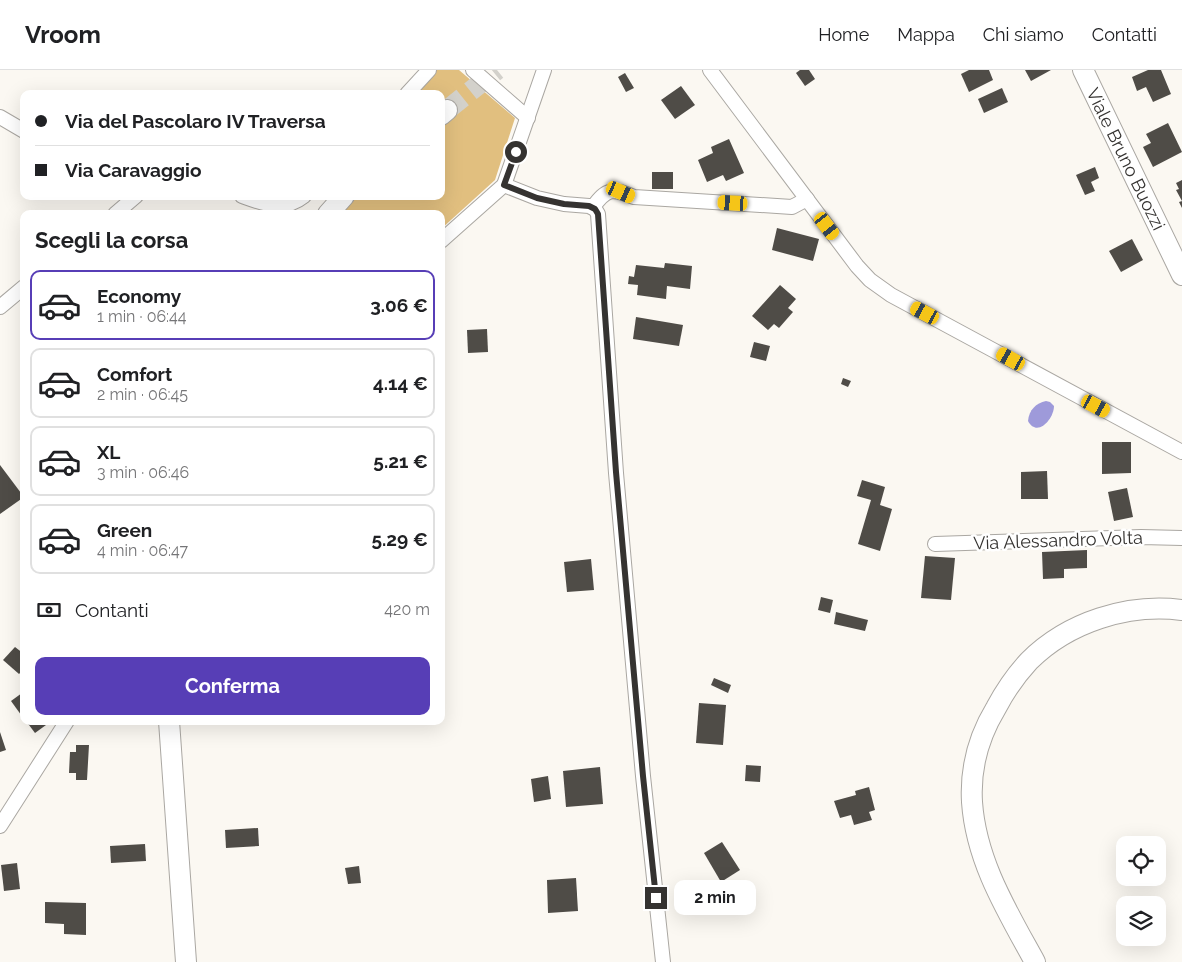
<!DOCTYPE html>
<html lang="it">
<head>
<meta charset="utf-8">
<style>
  :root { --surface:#fff; --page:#f2f2f2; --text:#202124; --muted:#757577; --line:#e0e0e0; --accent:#573eb6 }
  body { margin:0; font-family:Raleway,sans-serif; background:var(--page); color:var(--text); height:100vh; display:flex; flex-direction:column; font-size:19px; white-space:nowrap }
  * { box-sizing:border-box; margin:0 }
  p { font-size:16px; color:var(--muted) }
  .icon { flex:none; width:28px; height:28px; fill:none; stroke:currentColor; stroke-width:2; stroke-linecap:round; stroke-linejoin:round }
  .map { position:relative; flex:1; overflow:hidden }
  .details { position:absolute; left:20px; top:140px; width:425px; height:515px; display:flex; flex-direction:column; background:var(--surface); border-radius:10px; box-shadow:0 5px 20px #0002 }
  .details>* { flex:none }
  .guide { position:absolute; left:20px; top:20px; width:425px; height:110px; border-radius:10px; box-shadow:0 5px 20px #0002; display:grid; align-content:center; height:110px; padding:0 15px; background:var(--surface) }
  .tools { position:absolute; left:1116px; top:766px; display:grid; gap:10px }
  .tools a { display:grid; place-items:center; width:50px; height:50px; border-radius:10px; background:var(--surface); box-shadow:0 5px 20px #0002; font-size:25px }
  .end { position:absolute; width:22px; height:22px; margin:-11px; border:6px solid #353331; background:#fff; box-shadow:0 0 0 2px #fff }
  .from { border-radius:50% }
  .bubble { position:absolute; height:35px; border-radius:10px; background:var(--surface); box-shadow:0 5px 20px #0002; font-size:16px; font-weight:700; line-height:35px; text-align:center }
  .car { position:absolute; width:15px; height:30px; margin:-15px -8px; border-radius:6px; box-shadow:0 0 4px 1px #0007; background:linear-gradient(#f5c518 24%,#345 0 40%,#f5c518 0 76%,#345 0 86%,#f5c518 0) }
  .guide b { display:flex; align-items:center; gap:18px; height:48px; font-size:19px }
  .guide b+b { border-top:1px solid var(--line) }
  .guide i { width:12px; height:12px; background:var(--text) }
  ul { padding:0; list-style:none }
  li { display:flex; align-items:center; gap:15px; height:70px; margin:0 10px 8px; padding:0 5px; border:2px solid var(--line); border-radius:10px }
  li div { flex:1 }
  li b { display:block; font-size:19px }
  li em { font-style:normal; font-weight:700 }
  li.selected { border-color:var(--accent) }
  li>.icon { width:45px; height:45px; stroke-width:1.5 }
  h2 { padding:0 15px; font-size:22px; line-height:60px }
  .pay { display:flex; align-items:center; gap:12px; height:55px; padding:0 15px; font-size:19px }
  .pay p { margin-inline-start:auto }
  .cta { display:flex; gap:10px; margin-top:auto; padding:10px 15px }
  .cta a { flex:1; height:58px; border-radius:10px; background:var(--accent); color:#fff; font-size:20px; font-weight:700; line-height:58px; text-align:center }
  header { display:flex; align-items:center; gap:30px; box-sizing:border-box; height:70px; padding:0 25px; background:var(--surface); border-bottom:1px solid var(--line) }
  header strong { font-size:24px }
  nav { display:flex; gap:28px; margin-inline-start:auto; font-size:18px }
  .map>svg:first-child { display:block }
  .green { fill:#e1bf7f }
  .water { fill:#9e9ada }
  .building { fill:#4f4c47 }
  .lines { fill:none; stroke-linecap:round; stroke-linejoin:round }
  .secondary-tunnel { stroke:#d3d1cb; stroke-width:20; stroke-dasharray:20 10; stroke-linecap:butt }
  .minor-casing { stroke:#aaa7a2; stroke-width:16 }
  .secondary-casing { stroke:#aaa7a2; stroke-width:22 }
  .minor { stroke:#fff; stroke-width:14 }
  .secondary { stroke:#fff; stroke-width:20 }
  .route { stroke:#353331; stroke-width:6 }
  .labels { text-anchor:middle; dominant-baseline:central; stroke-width:5; stroke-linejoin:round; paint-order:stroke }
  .street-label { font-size:18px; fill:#353331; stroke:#fff }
</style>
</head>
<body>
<header>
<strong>Vroom</strong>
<nav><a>Home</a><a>Mappa</a><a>Chi siamo</a><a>Contatti</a></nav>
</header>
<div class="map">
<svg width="1182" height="892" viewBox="0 0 1182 892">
  <rect width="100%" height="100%" fill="#fbf8f2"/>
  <!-- green -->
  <path class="green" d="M436,0H459L515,48L495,110L441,159V144H336L353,126H441V24H414Z"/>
  <!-- water -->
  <path class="water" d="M1046,331L1050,332L1054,336C1054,349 1037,368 1028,351C1029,340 1036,333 1046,331Z"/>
  <!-- building -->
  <g class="building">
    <path d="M800,0H809L815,9L805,16L796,3Z"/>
    <path d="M969,0H989L993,10L969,22L961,4Z"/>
    <path d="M1025,0H1051L1031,11Z"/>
    <path d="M1148,0H1161L1171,24L1153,32L1146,17L1137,21L1132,7Z"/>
    <path d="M625,3L634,18L626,22L618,7Z"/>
    <path d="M681,16L695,35L675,49L661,30Z"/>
    <path d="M1002,18L1008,32L984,43L978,29Z"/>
    <path d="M1168,53L1182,82L1153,97L1143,77L1151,73L1146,64Z"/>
    <path d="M729,69L744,103L726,111L723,105L707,112L698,90L713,83L711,77Z"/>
    <path d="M1095,97L1099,108L1091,112L1095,121L1085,125L1076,105Z"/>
    <rect x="652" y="102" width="21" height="17"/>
    <path d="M1182,110V138L1179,132L1182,131L1176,120L1179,119L1176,113Z"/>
    <path d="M777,158L819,169L813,191L772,180Z"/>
    <path d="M1132,169L1143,190L1121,202L1109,181Z"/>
    <path d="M665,193L692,196L690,219L667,216L666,229L637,225L638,215L628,214L629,206L634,207L636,195L664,198Z"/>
    <path d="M780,215L796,229L788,238L793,242L779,258L774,254L768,260L752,246Z"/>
    <path d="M636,247L683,255L679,276L633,269Z"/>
    <path d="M487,259L488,282L468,283L467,260Z"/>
    <path d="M754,272L770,276L766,291L750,287Z"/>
    <path d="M843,308L851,311L848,317L841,314Z"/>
    <path d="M1102,372H1131V403L1102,404Z"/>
    <path d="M0,395L24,427L0,444Z"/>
    <path d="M1047,401L1048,429H1021V402Z"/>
    <path d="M862,410L885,417L880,435L892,439L880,481L858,474L871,430L857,426Z"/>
    <path d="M1127,418L1133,447L1114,451L1108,422Z"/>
    <path d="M1087,480V498L1064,499V508L1043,509L1042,482Z"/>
    <path d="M925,486L955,488L951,530L921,528Z"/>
    <path d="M591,489L594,520L567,522L564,492Z"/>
    <path d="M821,527L833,530L830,543L818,540Z"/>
    <path d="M836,542L868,550L865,561L834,554Z"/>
    <path d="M15,577L24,584V599L19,604L3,590Z"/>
    <path d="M714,608L731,615L728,623L711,615Z"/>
    <path d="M22,623L24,626V649L11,631Z"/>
    <path d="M699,633L726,635L723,675L696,673Z"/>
    <path d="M26,651H43L46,655L35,663Z"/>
    <path d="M0,662L6,680L0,682Z"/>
    <path d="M76,675H89L87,710H76V703H69L70,682H76Z"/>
    <path d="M746,695L761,696L760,712L745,711Z"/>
    <path d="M600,697L603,734L566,737L563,701Z"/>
    <path d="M548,706L551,729L534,732L531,709Z"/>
    <path d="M869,717L875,740L869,742L872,750L854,755L851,745L840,748L834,731L856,725L855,721Z"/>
    <path d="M258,758L259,776L226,778L225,760Z"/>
    <path d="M722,772L740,800L721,812L704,783Z"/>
    <path d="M145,774L146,791L111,793L110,776Z"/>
    <path d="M17,793L20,819L4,821L1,795Z"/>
    <path d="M359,796L361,813L348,814L345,798Z"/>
    <path d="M576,808L578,841L548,843L547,810Z"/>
    <path d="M45,832L86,833V865L64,864V854L45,853Z"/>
  </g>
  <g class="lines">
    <!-- secondary-tunnel -->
    <path class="secondary-tunnel" d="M447,40L497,0"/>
    <defs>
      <g id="minor">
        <path d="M473,0L528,48"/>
        <path d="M710,0L857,196L870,210L891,225L1182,382"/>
        <path d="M407,24L429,0"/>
        <path d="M0,47L24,61"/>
        <path d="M504,115L537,128L564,134L589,136L595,139L598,144L616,403L643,706L663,892"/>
        <path d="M242,126C264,134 284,142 304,126"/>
        <path d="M593,137C607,118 612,118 634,127L792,137L807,129"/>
        <path d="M115,144L136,126"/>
        <path d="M441,171L504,115L544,0"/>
        <path d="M0,237L24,217"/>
        <path d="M935,474L1141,467L1182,468"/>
        <path d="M0,756L67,651"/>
      </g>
      <g id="secondary">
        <path d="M1083,0L1182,205"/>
        <path d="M441,45L447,40"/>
        <path d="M328,144L344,126"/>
        <path d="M169,651L186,892"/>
        <path d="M1035,892C1007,841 976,791 972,732C970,698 979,666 996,638C1005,621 1016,605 1029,591C1068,552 1128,533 1182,540"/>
      </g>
    </defs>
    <!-- minor casing -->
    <use href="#minor" class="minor-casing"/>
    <!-- secondary casing -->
    <use href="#secondary" class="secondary-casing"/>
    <!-- minor -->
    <use href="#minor" class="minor"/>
    <!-- secondary -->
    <use href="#secondary" class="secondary"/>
  </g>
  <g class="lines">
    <!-- route -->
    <path class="route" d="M516,82L504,115L537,128L564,134L589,136L595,139L598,144L616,402L643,706L656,828"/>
  </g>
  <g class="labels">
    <!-- street labels -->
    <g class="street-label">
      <text transform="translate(1126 89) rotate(64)">Viale Bruno Buozzi</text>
      <text transform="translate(1058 470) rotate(-2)">Via Alessandro Volta</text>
    </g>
  </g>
</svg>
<div class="tools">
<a><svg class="icon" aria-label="locate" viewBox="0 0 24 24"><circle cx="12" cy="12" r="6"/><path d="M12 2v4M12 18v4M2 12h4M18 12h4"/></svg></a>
<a><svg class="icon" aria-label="layers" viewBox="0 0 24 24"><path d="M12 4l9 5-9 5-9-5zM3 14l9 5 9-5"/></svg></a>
</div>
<i class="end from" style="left:516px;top:82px"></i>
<i class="end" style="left:656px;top:828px"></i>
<div class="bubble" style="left:674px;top:810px;width:82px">2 min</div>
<i class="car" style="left:621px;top:122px;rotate:114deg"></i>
<i class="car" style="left:733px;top:133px;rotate:273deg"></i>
<i class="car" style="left:827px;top:156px;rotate:143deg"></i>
<i class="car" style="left:925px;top:243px;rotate:298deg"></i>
<i class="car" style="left:1011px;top:289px;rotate:299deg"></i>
<i class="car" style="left:1096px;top:336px;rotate:118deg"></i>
<div class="guide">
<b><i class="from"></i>Via del Pascolaro IV Traversa</b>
<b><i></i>Via Caravaggio</b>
</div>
<section class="details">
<h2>Scegli la corsa</h2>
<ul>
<li class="selected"><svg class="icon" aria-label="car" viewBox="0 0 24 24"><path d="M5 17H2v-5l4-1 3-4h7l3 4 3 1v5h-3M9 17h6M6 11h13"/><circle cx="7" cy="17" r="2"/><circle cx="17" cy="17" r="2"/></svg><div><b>Economy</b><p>1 min · 06:44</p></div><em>3.06 €</em></li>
<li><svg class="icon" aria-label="car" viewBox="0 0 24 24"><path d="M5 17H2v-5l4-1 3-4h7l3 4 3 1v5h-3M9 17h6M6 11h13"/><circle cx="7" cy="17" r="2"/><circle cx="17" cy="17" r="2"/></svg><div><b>Comfort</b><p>2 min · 06:45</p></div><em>4.14 €</em></li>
<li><svg class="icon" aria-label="car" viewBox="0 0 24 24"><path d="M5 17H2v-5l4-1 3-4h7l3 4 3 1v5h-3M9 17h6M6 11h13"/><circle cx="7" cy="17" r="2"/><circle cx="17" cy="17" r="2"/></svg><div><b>XL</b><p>3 min · 06:46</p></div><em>5.21 €</em></li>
<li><svg class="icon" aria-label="car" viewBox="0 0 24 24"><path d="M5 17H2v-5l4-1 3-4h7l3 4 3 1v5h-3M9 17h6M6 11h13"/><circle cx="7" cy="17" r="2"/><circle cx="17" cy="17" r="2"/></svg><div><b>Green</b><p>4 min · 06:47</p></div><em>5.29 €</em></li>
</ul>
<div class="pay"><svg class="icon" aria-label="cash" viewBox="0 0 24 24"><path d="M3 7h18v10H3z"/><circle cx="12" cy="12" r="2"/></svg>Contanti<p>420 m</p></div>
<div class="cta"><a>Conferma</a></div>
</section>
</div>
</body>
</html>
